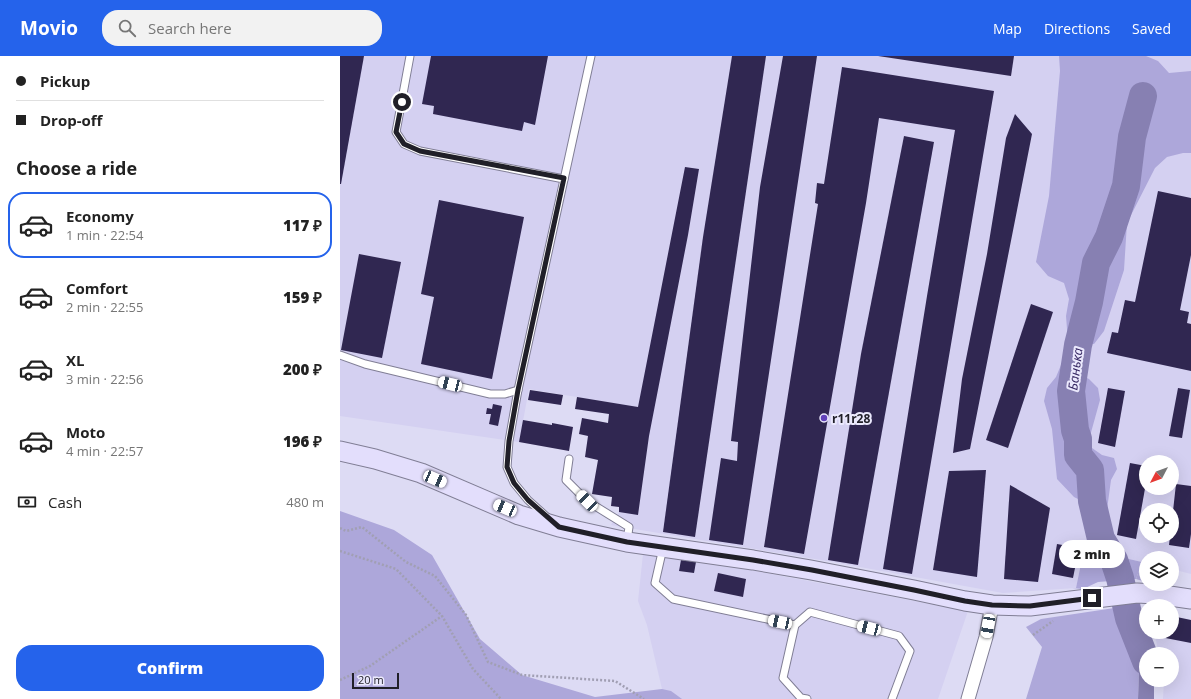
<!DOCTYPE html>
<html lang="en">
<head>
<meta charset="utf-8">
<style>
  :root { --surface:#fff; --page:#f2f2f2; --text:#222; --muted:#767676; --line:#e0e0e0; --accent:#2563eb }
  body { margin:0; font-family:"Open Sans",sans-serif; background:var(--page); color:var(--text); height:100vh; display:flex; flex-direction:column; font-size:15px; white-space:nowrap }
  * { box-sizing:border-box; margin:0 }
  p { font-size:13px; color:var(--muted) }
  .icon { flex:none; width:22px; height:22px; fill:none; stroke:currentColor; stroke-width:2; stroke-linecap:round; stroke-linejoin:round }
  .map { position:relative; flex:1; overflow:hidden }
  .panel { display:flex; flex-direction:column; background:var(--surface); width:340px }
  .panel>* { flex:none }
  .banner { display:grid; align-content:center; height:88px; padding:0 16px; background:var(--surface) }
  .needle { width:26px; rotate:229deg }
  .buttons { position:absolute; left:799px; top:399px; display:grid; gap:8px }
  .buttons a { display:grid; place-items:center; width:40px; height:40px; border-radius:50%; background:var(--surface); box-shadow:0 4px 16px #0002; font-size:20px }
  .scale { position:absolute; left:12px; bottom:10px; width:47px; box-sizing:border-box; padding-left:4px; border:2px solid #201f28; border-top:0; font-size:11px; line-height:14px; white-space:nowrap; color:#201f28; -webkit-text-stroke:3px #ebe9fd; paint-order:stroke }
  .end { position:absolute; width:18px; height:18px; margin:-9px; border:5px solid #201f28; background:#fff; box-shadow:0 0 0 2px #fff }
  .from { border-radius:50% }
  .bubble { position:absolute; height:28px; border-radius:14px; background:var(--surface); box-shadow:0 4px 16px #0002; font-size:13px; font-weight:800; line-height:28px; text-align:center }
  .car { position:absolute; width:12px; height:24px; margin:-12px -6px; border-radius:5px; box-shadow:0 0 3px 1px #0007; background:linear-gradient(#fff 24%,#345 0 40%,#fff 0 76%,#345 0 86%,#fff 0) }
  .banner b { display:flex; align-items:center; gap:14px; height:38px; font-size:15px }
  .banner b+b { border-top:1px solid var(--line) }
  .banner i { width:10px; height:10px; background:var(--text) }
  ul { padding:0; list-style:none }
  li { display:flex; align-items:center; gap:12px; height:66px; margin:0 8px 6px; padding:0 8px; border:2px solid transparent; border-radius:16px }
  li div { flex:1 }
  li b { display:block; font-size:15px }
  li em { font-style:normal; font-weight:800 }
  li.on { border-color:var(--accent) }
  li>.icon { width:36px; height:36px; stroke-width:1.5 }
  h2 { padding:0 16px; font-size:18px; line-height:48px }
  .pay { display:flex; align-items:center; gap:10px; height:44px; padding:0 16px; font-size:15px }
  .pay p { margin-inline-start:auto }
  .primary-button { display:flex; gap:8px; margin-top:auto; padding:8px 16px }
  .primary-button a { flex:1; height:46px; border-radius:16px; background:var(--accent); color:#fff; font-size:16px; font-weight:800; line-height:46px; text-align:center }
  header { display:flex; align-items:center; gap:24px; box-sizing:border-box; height:56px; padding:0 20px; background:var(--accent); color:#fff }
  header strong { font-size:19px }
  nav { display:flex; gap:22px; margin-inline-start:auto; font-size:14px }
  .search { width:280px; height:36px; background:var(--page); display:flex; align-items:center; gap:10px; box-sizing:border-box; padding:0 14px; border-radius:16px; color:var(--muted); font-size:15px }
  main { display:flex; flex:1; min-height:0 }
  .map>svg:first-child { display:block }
  .built { fill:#d4d0f1; fill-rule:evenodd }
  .green { fill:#aea8da }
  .forest { fill:#ada7da }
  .water { fill:#8780b2 }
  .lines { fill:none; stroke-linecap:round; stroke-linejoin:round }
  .river { stroke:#8780b2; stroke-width:28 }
  .building { fill:#302751 }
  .lane-casing { stroke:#807e95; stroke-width:9 }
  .street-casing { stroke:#807e95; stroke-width:15 }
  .secondary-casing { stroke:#807e95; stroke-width:21 }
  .path { stroke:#a19fb3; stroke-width:2.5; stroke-dasharray:2 2; stroke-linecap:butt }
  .lane { stroke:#fff; stroke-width:7 }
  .street { stroke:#fff; stroke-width:13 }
  .secondary { stroke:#e3defc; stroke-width:19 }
  .route { stroke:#201f28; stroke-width:5 }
  .poi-dot { fill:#6141b9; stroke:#ebe9fd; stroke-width:1.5 }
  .labels { text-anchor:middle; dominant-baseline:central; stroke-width:4; stroke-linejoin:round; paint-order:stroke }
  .poi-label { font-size:12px; font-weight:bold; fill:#201f28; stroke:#ebe9fd; text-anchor:start }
  .water-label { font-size:13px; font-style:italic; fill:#31225f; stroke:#ebe9fd }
</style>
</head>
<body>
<header>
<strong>Movio</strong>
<div class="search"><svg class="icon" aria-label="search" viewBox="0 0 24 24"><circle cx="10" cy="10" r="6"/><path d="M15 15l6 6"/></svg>Search here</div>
<nav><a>Map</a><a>Directions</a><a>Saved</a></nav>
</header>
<main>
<section class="panel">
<div class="banner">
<b><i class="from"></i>Pickup</b>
<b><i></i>Drop-off</b>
</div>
<h2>Choose a ride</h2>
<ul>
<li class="on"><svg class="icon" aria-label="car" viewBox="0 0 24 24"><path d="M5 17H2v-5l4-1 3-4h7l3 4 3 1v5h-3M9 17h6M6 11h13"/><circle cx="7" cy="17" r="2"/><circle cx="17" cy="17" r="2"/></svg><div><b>Economy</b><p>1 min · 22:54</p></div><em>117 ₽</em></li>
<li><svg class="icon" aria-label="car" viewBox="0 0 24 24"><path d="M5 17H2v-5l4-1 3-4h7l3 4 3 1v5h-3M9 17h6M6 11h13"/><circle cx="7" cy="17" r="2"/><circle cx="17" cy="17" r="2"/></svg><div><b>Comfort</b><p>2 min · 22:55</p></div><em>159 ₽</em></li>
<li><svg class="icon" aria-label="car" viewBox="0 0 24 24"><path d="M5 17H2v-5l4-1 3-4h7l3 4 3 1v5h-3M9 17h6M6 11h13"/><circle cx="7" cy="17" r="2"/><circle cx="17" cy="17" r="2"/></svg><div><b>XL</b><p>3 min · 22:56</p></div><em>200 ₽</em></li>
<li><svg class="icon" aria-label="car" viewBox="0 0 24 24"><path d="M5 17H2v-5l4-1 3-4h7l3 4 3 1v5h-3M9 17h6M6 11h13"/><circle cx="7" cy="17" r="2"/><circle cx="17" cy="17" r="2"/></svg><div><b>Moto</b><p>4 min · 22:57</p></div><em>196 ₽</em></li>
</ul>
<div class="pay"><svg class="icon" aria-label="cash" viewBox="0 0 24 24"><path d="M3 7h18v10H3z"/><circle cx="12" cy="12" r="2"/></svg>Cash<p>480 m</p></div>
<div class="primary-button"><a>Confirm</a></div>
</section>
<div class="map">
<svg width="851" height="643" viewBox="0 0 851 643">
  <rect width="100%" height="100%" fill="#dddbf4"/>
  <!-- built -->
  <g class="built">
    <path d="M0,0H851V518L832,513V502H806V507L744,493L736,532L663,537L487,505L271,469L279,456L297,351L189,333L179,386L0,360ZM806,406H832V432H806ZM806,454H832V480H806Z"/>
    <path d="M303,498L321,499L400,512L628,555L598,643H331L322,633L307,569L298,545Z"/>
    <path d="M851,564V643H823L824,624H832V598H819L815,580L816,576H832Z"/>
  </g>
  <!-- green -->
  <g class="green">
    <path d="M802,506L806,507V526L796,523Z"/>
    <path d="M781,551L786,575L799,616L798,643H686L702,591L686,571L701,563Z"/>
  </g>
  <!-- forest -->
  <g class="forest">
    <path d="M719,0H806L818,5L829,17L851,15V97H843L827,101L815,112L787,167L784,214L764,275L754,288L728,286L726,260L729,243L724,227L708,220L696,206L709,140L720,15Z"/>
    <path d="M721,309L749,323L758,332L760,344L750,380L752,392L762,399L774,402L777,413L771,424L766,461L754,457L746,447L734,441L717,423L712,373L704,345L707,332L716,321Z"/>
    <path d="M0,455L54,474L92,499L140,583L182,619L255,641L322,633L331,635L342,643H0Z"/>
    <path d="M744,493L802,506L796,523L758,526L743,533L732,532H736Z"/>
  </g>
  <!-- water -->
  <path class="water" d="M795,550L808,598H806V624H814V643H798L799,616L786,575L781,551Z"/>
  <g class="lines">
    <!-- river -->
    <path class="river" d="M803,40L792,81L786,130L769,181L756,207L749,246L738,289L731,335L735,374L738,383V399L750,414L752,445L761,483L774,504L780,522L789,562L806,605"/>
  </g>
  <!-- building -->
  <g class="building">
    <path d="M0,0H24L1,128H0Z"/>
    <path d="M91,0H208L195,69L184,66L182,75L93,58L94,50L82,48Z"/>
    <path d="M392,0H426L355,481L323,476L363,181Z"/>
    <path d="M443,0H477L403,489L369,484L381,402L397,405L398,386L391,385L420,131Z"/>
    <path d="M538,0H674L671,20Z"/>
    <path d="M502,11L654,35L572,518L543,513L587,240L615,74L539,62L526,147L464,498L424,491L478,148L475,147L477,127L484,128Z"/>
    <path d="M675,58L692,78L630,393L613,397L622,323L647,198L666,82Z"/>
    <path d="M564,80L594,86L518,509L488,504L521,298Z"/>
    <path d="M345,111L359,113L348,179L309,380L298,459L279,456V451L271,450L272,441L252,438L258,404L245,401L248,380L239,378L242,362L268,367L269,358L235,353L237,341L298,351Z"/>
    <path d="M818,135L851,142V199L840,254L849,256L847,267L851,268V315L767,297L772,276L778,277L785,244L795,246Z"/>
    <path d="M99,144L184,161L152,323L81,308L94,241L81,238Z"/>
    <path d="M19,198L61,206L42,302L1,294Z"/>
    <path d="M691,248L713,256L668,392L646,384Z"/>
    <path d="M768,332L785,335L775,391L758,387Z"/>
    <path d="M838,332L850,334L842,382L829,380Z"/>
    <path d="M190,334L223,339L221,349L188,344Z"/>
    <path d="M153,348L162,350L158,370L149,368L151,358H146L147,352L152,353Z"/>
    <path d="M183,364L212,369V367L233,371L229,395L179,386Z"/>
    <path d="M790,407L806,410V427L796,483L777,479Z"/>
    <path d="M646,414L637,521L593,514L609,415Z"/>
    <path d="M836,428L851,430V478L849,492L829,489L830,480H832V464Z"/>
    <path d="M670,429L710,452L698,526L664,523Z"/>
    <path d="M717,488L739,492L733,522L712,518Z"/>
    <path d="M341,504L356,506L354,517L339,515Z"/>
    <path d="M378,517L406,523L403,541L374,535Z"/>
    <path d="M832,560L851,564V587L815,580L816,576H832Z"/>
  </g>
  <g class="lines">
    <defs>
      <g id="lane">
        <path d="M70,0L56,76L64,88L80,95L224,123"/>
        <path d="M0,299L25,308L150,338H165L178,334"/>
        <path d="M229,403L226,424L247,445L289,471L287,485"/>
        <path d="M208,462L188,444L174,427L167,411L169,385L178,334L251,0"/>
        <path d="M323,492L315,527L333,543L455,569"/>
        <path d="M467,643L461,642L443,622L455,569L470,556L559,580L570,595L552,643"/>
      </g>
      <path id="street" d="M628,643L646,581L652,549"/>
      <path id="secondary" d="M0,395L35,403L81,417L179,459L219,471L287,486L413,504L471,514L574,534L625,545L652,549L690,550L797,537L816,538L851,543"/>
    </defs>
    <!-- lane casing -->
    <use href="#lane" class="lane-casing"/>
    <!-- street casing -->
    <use href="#street" class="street-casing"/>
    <!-- secondary casing -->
    <use href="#secondary" class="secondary-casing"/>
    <!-- path -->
    <g class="path">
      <path d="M0,472L6,475L22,471L66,506L95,520L126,559L148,606L182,619L275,625L304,643"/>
      <path d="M0,495L56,513L102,560L133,613L161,643"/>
      <path d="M693,579L713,565"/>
      <path d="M0,624L30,610L102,560"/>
    </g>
    <!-- lane -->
    <use href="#lane" class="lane"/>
    <!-- street -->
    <use href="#street" class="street"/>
    <!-- secondary -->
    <use href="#secondary" class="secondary"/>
  </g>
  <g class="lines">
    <!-- route -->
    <path class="route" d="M62,46L56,76L64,88L80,95L224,122L178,334L169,385L167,411L174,427L188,444L219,471L287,486L413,504L472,514L574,534L625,545L652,549L690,550L752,542"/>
  </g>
  <!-- markers -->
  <circle class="poi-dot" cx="484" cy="362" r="4"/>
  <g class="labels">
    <!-- poi labels -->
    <g class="poi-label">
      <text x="492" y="362">r11r28</text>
    </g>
    <!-- water labels -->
    <g class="water-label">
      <text transform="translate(735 313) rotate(-83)">Банька</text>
    </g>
  </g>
</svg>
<div class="buttons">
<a><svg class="needle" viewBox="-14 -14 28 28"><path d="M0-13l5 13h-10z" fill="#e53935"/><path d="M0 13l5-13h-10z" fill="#767676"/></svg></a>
<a><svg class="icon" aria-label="locate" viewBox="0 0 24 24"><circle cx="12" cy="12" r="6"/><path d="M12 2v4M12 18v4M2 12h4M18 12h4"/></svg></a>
<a><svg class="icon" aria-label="layers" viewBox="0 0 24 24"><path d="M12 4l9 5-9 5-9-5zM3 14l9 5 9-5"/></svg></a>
<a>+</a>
<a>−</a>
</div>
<div class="scale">20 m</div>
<i class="end from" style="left:62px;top:46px"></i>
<i class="end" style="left:752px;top:542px"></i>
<div class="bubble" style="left:719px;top:484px;width:66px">2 min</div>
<i class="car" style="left:110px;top:328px;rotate:284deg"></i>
<i class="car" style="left:95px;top:423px;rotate:113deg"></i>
<i class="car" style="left:247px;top:445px;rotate:315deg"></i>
<i class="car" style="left:165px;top:452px;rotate:293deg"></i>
<i class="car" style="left:440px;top:566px;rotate:282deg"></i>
<i class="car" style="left:648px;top:570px;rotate:190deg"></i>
<i class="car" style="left:529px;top:572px;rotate:285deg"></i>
</div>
</main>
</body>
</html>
